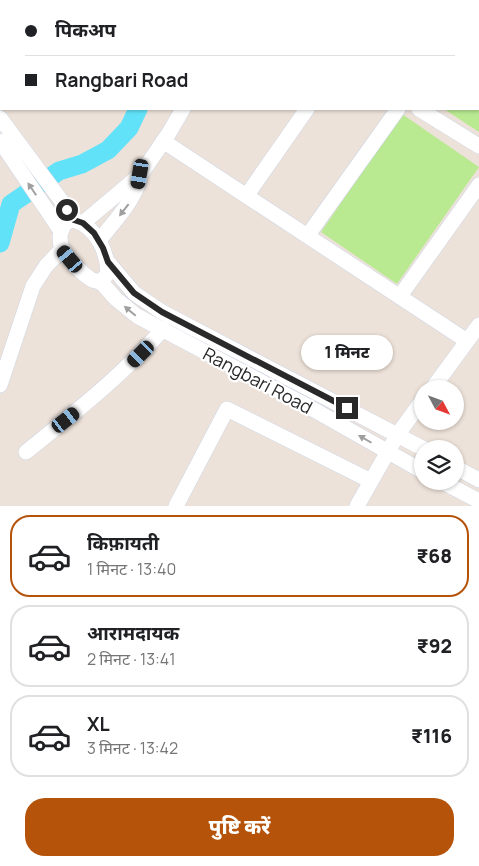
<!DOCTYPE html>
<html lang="hi">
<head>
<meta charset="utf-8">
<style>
  :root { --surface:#fff; --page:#f2f2f2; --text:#202124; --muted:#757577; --line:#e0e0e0; --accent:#b45309 }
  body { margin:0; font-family:Manrope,"Noto Sans Devanagari",sans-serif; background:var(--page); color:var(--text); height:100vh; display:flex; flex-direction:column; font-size:19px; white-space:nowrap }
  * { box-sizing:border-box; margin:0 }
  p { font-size:16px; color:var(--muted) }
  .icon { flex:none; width:28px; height:28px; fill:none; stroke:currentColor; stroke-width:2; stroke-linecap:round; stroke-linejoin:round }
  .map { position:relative; height:506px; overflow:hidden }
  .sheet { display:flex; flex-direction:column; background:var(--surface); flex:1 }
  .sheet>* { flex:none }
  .top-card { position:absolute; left:0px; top:0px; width:480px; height:110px; box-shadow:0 1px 4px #0004; display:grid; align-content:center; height:110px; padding:0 25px; background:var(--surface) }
  .needle { width:32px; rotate:131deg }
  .buttons { position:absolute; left:414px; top:380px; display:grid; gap:10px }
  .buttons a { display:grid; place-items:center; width:50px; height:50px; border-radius:50%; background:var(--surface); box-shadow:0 1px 4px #0004; font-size:25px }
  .end { position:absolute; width:22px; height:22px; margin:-11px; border:6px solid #292929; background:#fff; box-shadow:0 0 0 2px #fff }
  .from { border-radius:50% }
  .bubble { position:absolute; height:35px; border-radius:18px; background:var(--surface); box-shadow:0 1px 4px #0004; font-size:16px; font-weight:800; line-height:35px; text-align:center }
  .car { position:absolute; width:15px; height:30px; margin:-15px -8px; border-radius:6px; box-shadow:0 0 4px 1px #0007; background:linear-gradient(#222 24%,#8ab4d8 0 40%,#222 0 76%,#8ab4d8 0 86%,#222 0) }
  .top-card b { display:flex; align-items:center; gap:18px; height:48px; font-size:19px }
  .top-card b+b { border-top:1px solid var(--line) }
  .top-card i { width:12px; height:12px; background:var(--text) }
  ul { padding:9px 0 0; list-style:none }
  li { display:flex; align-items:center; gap:15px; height:82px; margin:0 10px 8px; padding:0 15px; border:2px solid var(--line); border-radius:20px }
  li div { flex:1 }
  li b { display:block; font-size:19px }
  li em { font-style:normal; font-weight:800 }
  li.selected { border-color:var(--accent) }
  li>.icon { width:45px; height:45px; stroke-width:1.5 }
  .primary-button { display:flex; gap:10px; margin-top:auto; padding:10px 25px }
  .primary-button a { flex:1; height:58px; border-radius:20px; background:var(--accent); color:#fff; font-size:20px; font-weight:800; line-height:58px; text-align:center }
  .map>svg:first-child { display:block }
  .green { fill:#b9e991 }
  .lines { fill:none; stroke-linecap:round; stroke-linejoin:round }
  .river { stroke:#62e2f9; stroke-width:19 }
  .minor-casing { stroke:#ced5e4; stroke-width:16 }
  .minor { stroke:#fff; stroke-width:15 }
  .oneway { fill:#9f9f9f }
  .route { stroke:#292929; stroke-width:6 }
  .labels { text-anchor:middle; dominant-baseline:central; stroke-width:4.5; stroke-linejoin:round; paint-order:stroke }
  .street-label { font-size:18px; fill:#292929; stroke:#fff }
</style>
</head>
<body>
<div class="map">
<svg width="479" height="506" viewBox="0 0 479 506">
  <rect width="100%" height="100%" fill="#ede2d9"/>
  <!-- green -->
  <g class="green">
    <path d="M479,7V132L444,109H479Z"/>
    <path d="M402,114L479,167L397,284L321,232Z"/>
  </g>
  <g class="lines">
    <!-- river -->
    <g class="river">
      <path d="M54,0L55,1"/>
      <path d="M0,243L11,204L59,171L82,164L108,150L129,128L138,109"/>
    </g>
    <defs>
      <g id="minor">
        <path d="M104,0L106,1"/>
        <path d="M256,1L257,0"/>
        <path d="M382,1L383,0"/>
        <path d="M473,1L474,0"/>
        <path d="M419,109L479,146"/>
        <path d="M0,118L60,199L74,220"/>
        <path d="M0,141L61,231"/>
        <path d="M163,141L467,341"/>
        <path d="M247,195L307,109"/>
        <path d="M74,220C96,227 107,250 108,273C105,277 102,282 96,281C87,280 66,257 62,249C61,246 60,240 60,237C60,232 63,227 65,223Z"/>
        <path d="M83,223L141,174L169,133L183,109"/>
        <path d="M308,235L398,109"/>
        <path d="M99,241C115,220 135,201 141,174"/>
        <path d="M108,262L134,293L162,312L424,449"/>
        <path d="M100,281L116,299L137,316L309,407L422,471"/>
        <path d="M400,296L479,185"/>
        <path d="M0,385L33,286L46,266L62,249"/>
        <path d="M432,389L479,325"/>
        <path d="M26,452C75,412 121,377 163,329"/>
        <path d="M455,467L479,480"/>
        <path d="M441,481L479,501"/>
        <path d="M176,506L227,409L371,481"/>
        <path d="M357,506L398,434L422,401"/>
      </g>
    </defs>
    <!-- minor casing -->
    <use href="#minor" class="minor-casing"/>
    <!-- minor -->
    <use href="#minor" class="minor"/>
  </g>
  <!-- one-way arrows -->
  <defs><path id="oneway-solid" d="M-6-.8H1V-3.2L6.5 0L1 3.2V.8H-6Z" transform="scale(1.25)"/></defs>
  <g class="oneway">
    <use href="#oneway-solid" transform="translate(32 189) rotate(-124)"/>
    <use href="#oneway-solid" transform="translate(124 210) rotate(128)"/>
    <use href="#oneway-solid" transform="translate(130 311) rotate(-140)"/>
    <use href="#oneway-solid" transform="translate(365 439) rotate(-150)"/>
  </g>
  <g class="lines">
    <!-- route -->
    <path class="route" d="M67,210L74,220L83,223L94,233L103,248L108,262L134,293L162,312L347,408"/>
  </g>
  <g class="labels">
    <!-- street labels -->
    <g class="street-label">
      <text transform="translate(258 380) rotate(28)">Rangbari Road</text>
    </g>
  </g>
</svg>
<div class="buttons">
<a><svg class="needle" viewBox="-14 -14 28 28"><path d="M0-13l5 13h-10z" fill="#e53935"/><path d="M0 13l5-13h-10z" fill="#757577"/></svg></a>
<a><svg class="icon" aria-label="layers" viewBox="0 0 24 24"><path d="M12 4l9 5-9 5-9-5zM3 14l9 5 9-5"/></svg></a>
</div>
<i class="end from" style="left:67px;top:210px"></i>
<i class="end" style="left:347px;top:408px"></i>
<div class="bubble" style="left:301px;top:335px;width:92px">1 मिनट</div>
<i class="car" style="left:140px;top:174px;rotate:190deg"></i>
<i class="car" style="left:70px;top:259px;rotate:320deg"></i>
<i class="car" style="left:141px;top:354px;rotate:225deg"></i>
<i class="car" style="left:66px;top:420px;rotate:52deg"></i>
<div class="top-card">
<b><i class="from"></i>पिकअप</b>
<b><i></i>Rangbari Road</b>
</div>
</div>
<section class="sheet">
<ul>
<li class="selected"><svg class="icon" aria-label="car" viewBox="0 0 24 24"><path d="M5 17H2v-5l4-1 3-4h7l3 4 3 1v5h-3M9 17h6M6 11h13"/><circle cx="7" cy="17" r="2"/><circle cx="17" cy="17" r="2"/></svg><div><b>किफ़ायती</b><p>1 मिनट · 13:40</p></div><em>₹68</em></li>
<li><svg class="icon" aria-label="car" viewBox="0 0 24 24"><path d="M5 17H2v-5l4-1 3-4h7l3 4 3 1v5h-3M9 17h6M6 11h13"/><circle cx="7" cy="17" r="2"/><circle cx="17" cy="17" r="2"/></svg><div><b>आरामदायक</b><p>2 मिनट · 13:41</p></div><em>₹92</em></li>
<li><svg class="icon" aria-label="car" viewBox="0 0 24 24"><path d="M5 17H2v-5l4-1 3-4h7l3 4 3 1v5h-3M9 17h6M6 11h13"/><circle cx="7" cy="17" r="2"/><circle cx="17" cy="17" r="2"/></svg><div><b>XL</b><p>3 मिनट · 13:42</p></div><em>₹116</em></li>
</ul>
<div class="primary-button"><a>पुष्टि करें</a></div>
</section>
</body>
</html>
